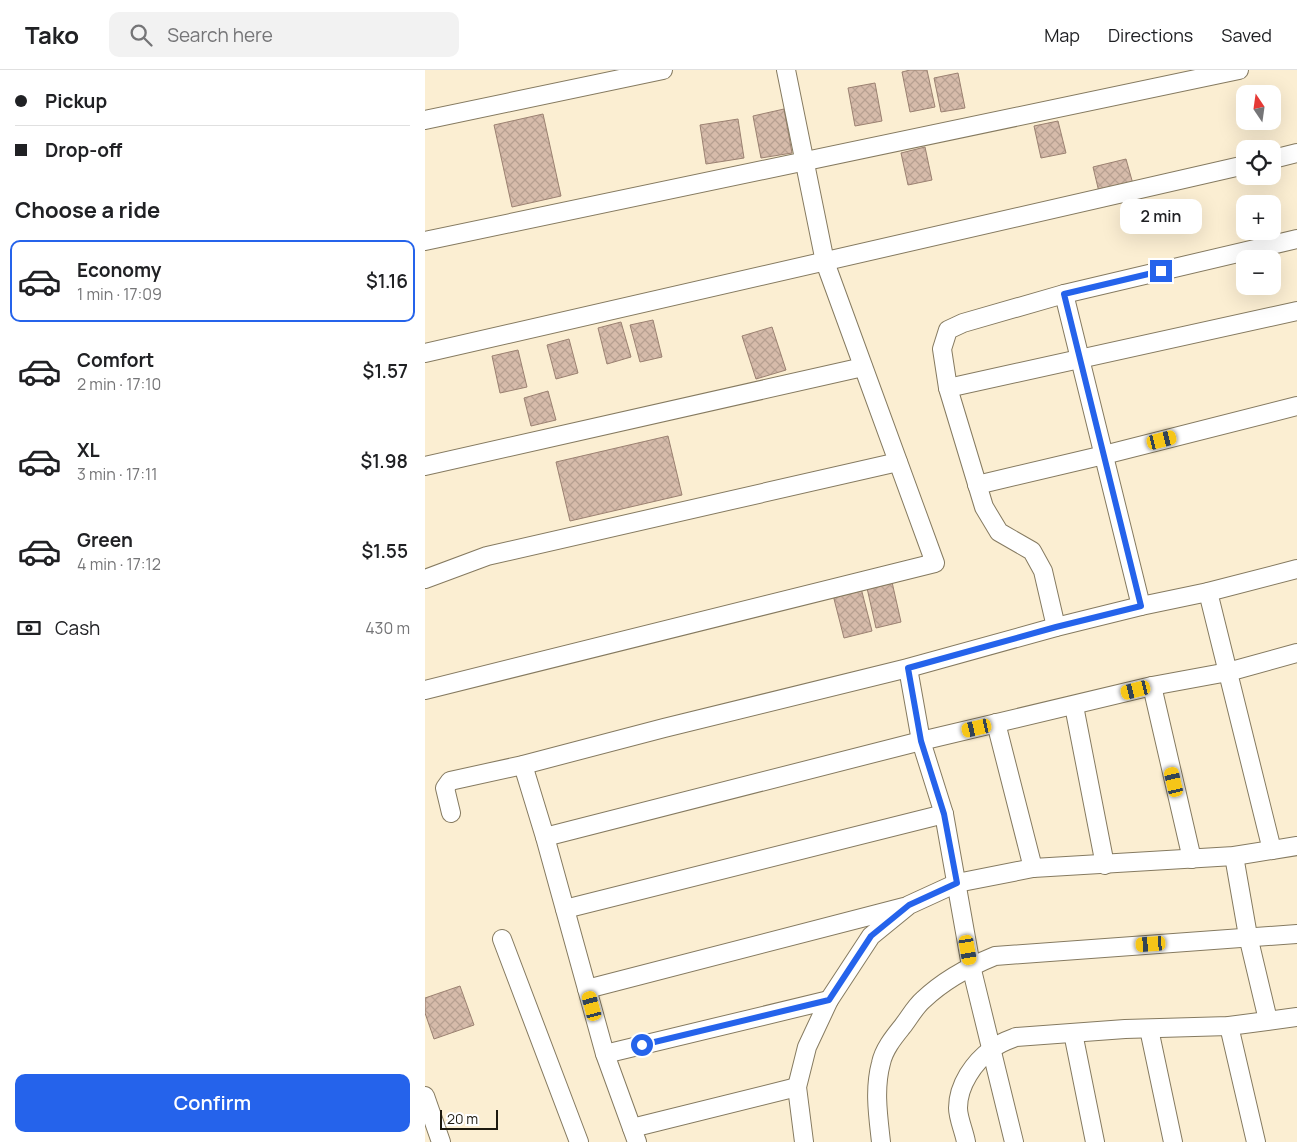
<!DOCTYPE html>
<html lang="en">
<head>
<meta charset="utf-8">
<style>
  :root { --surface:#fff; --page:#f2f2f2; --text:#202124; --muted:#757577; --line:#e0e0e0; --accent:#2563eb }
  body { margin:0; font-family:Manrope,sans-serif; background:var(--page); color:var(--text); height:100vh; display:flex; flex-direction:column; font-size:19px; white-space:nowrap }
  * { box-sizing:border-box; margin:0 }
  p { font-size:16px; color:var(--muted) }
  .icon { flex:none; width:28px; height:28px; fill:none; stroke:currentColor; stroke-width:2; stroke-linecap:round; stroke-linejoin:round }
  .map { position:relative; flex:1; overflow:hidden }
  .details { display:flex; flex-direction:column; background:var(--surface); width:425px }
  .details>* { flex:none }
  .banner { display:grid; align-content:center; height:110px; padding:0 15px; background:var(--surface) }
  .needle { width:32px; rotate:347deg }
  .tools { position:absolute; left:811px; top:15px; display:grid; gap:10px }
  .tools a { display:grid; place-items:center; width:45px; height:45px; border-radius:10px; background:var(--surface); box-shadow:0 5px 20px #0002; font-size:25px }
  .scale { position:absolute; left:15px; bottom:12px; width:58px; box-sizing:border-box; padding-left:5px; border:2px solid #1d190e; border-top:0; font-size:14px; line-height:18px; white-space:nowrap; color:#1d190e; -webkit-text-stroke:4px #fff; paint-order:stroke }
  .end { position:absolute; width:22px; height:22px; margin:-11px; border:6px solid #2563eb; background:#fff; box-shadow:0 0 0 2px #fff }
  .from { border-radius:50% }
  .bubble { position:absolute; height:35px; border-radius:10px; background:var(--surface); box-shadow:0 5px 20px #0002; font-size:16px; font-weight:600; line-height:35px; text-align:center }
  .car { position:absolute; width:15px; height:30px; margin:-15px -8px; border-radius:6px; box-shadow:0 0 4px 1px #0007; background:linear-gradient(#f5c518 24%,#345 0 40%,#f5c518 0 76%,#345 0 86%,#f5c518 0) }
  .banner b { display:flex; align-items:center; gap:18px; height:48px; font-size:19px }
  .banner b+b { border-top:1px solid var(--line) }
  .banner i { width:12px; height:12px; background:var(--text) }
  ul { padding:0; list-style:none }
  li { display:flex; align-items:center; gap:15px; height:82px; margin:0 10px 8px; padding:0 5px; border:2px solid transparent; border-radius:10px }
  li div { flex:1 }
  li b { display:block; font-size:19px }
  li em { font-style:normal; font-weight:600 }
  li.on { border-color:var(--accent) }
  li>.icon { width:45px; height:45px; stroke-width:1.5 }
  h2 { padding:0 15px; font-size:22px; line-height:60px }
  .pay { display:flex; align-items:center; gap:12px; height:55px; padding:0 15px; font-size:19px }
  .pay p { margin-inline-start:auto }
  .cta { display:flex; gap:10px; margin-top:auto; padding:10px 15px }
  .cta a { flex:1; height:58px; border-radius:10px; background:var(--accent); color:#fff; font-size:20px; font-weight:600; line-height:58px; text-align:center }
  header { display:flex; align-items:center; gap:30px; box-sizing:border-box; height:70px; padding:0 25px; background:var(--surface); border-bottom:1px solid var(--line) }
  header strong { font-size:24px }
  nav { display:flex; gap:28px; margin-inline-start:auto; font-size:18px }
  .search { width:350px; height:45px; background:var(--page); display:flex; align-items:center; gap:12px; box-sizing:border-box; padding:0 18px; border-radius:10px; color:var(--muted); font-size:19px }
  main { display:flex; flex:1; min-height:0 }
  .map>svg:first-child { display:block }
  .building { fill:url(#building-cross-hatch); stroke:#9b8171 }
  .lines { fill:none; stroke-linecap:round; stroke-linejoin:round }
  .street-casing { stroke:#857a60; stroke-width:20 }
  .street { stroke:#fff; stroke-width:18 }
  .route { stroke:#2563eb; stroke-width:6 }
</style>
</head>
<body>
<header>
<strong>Tako</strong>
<div class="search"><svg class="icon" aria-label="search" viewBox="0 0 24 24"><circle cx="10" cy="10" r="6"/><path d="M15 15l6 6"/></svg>Search here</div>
<nav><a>Map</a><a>Directions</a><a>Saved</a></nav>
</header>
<main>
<section class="details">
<div class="banner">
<b><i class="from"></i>Pickup</b>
<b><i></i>Drop-off</b>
</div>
<h2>Choose a ride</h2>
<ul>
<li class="on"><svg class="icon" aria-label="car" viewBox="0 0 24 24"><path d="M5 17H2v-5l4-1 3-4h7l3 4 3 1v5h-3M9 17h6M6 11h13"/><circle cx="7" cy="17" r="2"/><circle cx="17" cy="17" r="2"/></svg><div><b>Economy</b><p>1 min · 17:09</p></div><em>$1.16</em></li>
<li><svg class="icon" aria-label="car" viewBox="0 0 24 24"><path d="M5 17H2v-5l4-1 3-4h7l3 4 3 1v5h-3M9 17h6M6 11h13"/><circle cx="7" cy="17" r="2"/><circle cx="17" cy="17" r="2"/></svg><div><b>Comfort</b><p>2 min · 17:10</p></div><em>$1.57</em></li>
<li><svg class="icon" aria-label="car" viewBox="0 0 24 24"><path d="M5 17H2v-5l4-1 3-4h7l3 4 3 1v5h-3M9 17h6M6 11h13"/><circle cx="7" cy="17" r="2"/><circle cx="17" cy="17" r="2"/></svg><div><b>XL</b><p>3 min · 17:11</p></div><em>$1.98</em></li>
<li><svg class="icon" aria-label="car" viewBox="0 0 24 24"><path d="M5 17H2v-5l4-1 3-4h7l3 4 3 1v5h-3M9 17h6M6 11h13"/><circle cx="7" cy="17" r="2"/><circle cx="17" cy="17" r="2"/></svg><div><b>Green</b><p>4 min · 17:12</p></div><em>$1.55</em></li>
</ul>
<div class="pay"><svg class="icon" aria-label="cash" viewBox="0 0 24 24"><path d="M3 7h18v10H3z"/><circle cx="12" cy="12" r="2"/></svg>Cash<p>430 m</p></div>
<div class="cta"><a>Confirm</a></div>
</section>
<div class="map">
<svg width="872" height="1072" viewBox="0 0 872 1072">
  <defs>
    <pattern id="building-cross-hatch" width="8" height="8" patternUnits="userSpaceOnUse" patternTransform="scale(1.25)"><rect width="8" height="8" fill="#d6bbaa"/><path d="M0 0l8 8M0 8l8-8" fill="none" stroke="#b7a091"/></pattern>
  </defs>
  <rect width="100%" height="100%" fill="#fbeed2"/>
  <!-- building -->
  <g class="building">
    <path d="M485,0H502L510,37L485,42L477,2Z"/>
    <path d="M533,3L540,38L516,42L509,8Z"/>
    <path d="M450,13L457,51L430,56L423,18Z"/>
    <path d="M359,39L367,83L336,88L328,46Z"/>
    <path d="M118,44L136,126L87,137L69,55Z"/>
    <path d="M313,49L319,88L281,94L275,55Z"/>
    <path d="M633,51L641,83L616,88L609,56Z"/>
    <path d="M500,77L507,110L483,115L476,83Z"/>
    <path d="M701,89L708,114L674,122L668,97Z"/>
    <path d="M228,250L237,287L215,292L205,255Z"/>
    <path d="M196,252L206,287L182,294L173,258Z"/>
    <path d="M347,257L361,300L331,309L317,266Z"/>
    <path d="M144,269L153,303L131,309L122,275Z"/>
    <path d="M93,280L102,317L75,323L67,286Z"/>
    <path d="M123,321L131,350L106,356L99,328Z"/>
    <path d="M243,366L257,425L145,451L131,392Z"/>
    <path d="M467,512L476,552L451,558L442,518Z"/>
    <path d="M436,518L447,561L419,568L408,525Z"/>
    <path d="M35,916L49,955L9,969L0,943V928Z"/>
  </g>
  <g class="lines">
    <defs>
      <g id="street">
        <path d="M0,50L238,0"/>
        <path d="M848,89L872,83"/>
        <path d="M0,171L814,0"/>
        <path d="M639,224L716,536"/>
        <path d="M0,283L820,95"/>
        <path d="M523,318L872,241"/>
        <path d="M0,396L438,297"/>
        <path d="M552,415L679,385L872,336"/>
        <path d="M0,509L62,486L473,392"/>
        <path d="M783,522L847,780"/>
        <path d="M631,557L618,501L607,481L574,462L559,437L523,318L517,279L523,260L538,253L639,224L872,169"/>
        <path d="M483,598L496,671L519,744L546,896L589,1072"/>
        <path d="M727,616L767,789"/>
        <path d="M0,620L510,493L400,192L361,0"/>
        <path d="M649,636L680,795"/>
        <path d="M571,653L608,798"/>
        <path d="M98,695L120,767L180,984L212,1072"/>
        <path d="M26,743L20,718L25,711L98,695L239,658L483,598L631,557L716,536L783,522L872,499"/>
        <path d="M120,767L496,671L727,616L803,602L872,583"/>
        <path d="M809,786L823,866L843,950"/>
        <path d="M140,839L519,744"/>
        <path d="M77,869L154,1072"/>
        <path d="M162,919L479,837"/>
        <path d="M804,956L831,1072"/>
        <path d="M724,959L748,1072"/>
        <path d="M648,963L670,1072"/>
        <path d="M180,984L404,930"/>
        <path d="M0,1026L16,1072"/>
        <path d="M207,1058L372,1017"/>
        <path d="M379,1072L372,1017L382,977L404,930L446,866L484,835L532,813L608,798L809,786L872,776"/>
        <path d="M456,1072C453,1045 449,1019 456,993C459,979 469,967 477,957C484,948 490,937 498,930C519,910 543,897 570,886L872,864"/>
        <path d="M541,1072C539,1061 533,1048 533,1038C533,1015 549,992 567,979C574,973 583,970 591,967L700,959L804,956L872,947"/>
      </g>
    </defs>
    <!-- street casing -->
    <use href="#street" class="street-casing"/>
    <!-- street -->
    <use href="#street" class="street"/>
  </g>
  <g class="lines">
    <!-- route -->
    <path class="route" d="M217,975L404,930L446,866L484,835L532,813L519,744L496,671L483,598L631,557L716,536L639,224L736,201"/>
  </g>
</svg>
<div class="tools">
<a><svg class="needle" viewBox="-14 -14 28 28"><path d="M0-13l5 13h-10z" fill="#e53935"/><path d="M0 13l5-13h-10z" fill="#757577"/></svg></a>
<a><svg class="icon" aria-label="locate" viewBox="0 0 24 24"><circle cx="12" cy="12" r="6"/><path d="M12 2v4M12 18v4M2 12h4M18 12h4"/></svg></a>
<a>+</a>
<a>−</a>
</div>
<div class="scale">20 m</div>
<i class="end from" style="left:217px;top:975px"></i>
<i class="end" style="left:736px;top:201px"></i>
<div class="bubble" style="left:695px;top:129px;width:82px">2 min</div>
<i class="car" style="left:737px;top:370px;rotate:76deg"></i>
<i class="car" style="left:711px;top:620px;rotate:256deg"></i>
<i class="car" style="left:552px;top:658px;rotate:257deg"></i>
<i class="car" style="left:749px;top:712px;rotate:347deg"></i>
<i class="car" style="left:726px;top:874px;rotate:266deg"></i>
<i class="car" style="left:543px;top:880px;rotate:170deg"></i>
<i class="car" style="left:167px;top:936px;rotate:345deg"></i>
</div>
</main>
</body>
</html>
